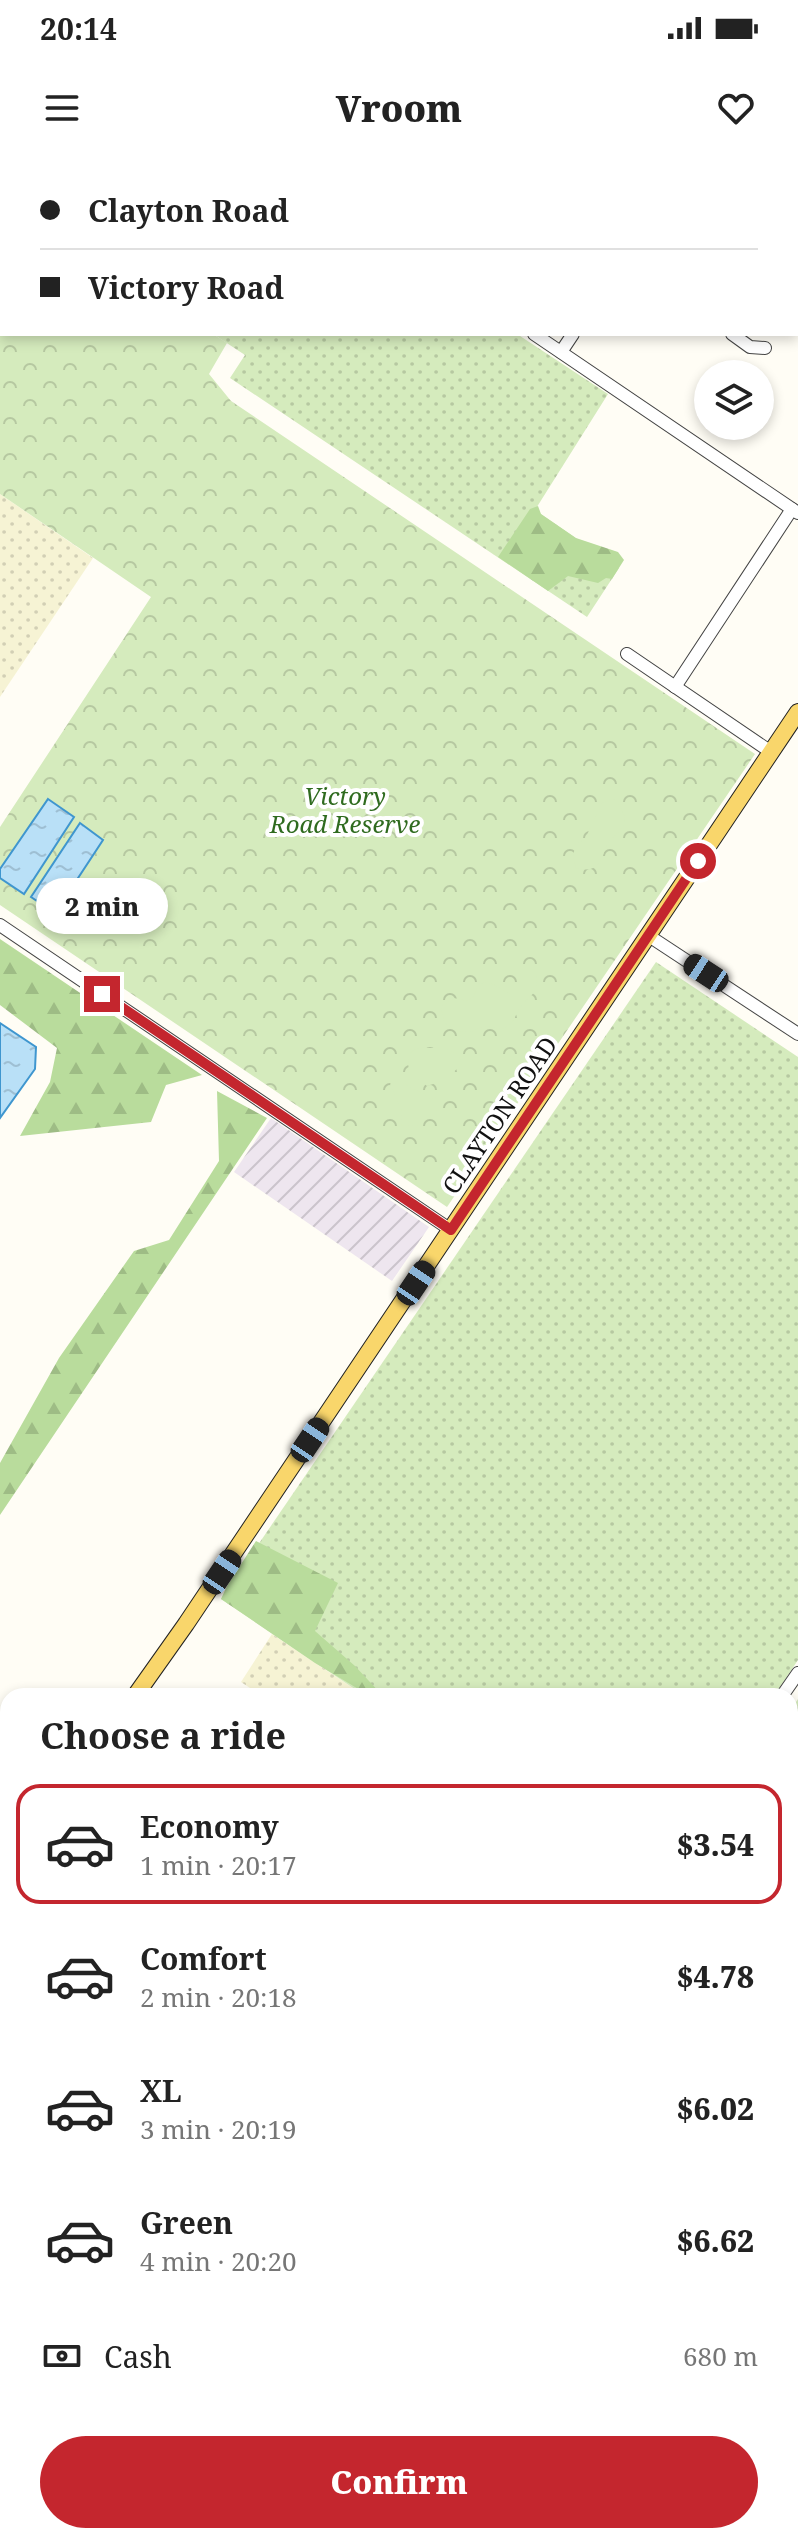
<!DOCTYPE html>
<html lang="en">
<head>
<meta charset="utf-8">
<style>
  :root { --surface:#fff; --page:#f6f6f6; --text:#222; --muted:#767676; --line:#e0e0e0; --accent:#c4262e }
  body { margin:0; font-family:"Noto Serif",serif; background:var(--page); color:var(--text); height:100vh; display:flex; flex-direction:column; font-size:30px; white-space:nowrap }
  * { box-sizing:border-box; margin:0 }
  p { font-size:26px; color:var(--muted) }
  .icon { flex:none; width:44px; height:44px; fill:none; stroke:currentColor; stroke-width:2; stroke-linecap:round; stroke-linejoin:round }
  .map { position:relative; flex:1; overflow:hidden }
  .details { position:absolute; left:0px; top:1528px; width:798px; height:856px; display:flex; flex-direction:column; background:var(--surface); border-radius:24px 24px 0 0; box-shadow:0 4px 12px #0003 }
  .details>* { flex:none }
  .guide { position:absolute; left:0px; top:0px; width:798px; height:176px; box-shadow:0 4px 12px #0003; display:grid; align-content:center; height:176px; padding:0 40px; background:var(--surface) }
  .buttons { position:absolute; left:694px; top:200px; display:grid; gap:16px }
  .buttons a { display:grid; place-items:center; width:80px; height:80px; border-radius:50%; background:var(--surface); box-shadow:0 4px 12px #0003; font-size:40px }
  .end { position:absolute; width:36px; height:36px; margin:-18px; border:10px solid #c4262e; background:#fff; box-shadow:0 0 0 4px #fff }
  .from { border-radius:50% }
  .bubble { position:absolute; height:56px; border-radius:28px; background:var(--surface); box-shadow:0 4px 12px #0003; font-size:26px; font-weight:800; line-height:56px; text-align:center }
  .car { position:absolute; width:24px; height:48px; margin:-24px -12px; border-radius:10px; box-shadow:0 0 6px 2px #0007; background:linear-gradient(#222 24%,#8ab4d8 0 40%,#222 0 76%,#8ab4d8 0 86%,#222 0) }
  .guide b { display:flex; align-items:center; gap:28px; height:76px; font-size:30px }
  .guide b+b { border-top:2px solid var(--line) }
  .guide i { width:20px; height:20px; background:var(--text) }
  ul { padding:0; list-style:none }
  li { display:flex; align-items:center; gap:24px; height:120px; margin:0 16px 12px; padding:0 24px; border:4px solid transparent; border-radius:24px }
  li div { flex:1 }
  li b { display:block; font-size:30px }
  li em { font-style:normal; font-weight:800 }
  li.on { border-color:var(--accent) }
  li>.icon { width:72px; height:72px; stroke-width:1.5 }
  h2 { padding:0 40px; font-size:36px; line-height:96px }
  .pay { display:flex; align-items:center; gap:20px; height:88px; padding:0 40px; font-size:30px }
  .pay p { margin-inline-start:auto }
  .primary-button { display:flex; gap:16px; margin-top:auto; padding:16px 40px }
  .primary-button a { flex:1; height:92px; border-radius:48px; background:var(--accent); color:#fff; font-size:32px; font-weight:800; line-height:92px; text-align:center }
  .status { display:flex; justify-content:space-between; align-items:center; height:56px; padding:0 40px; background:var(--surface); direction:ltr }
  .status svg { height:22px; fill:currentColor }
  header { display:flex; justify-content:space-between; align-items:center; height:104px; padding:0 40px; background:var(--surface); font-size:36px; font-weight:800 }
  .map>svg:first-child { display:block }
  .industrial { fill:url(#industrial-furrows) }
  .farmland { fill:url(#farmland-dots) }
  .grass { fill:url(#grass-dots) }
  .forest { fill:url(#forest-firs) }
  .park { fill:url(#park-crowns) }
  .garden { fill:#d5ebbd }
  .water { fill:url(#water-ripples); stroke:#3f96cf; stroke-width:2 }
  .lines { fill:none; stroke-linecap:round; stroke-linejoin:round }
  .stream { stroke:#3f96cf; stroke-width:3 }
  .minor-casing { stroke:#444; stroke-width:14 }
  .major-casing { stroke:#222; stroke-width:18 }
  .highway-casing { stroke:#222; stroke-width:20 }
  .minor { stroke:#fff; stroke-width:12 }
  .major { stroke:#f9d66b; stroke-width:16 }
  .highway { stroke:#f5a25d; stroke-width:18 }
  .route { stroke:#c4262e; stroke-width:10 }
  .labels { text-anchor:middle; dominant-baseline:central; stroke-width:8; stroke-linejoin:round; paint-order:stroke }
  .park-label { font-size:24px; font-style:italic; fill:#2f6b1f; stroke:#fff }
  .street-label { font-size:24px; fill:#111; stroke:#fff }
</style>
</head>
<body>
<div class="status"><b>20:14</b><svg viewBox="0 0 49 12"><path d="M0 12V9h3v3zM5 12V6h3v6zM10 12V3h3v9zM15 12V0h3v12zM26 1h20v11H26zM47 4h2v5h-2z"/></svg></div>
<header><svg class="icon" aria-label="menu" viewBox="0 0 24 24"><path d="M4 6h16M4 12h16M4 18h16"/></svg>Vroom<svg class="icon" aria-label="heart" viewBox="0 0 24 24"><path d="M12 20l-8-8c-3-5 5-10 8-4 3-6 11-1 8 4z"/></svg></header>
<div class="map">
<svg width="798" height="2384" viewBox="0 0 798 2384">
  <defs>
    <pattern id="industrial-furrows" width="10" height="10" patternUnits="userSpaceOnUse" patternTransform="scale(2)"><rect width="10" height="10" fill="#eee6ef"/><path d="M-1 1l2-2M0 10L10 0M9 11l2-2" fill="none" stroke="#cbc4cc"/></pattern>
    <pattern id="farmland-dots" width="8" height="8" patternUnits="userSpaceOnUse" patternTransform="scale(2)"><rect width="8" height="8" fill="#f6f3d4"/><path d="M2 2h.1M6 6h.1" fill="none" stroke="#d2cfb5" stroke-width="1.8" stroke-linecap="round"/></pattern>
    <pattern id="grass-dots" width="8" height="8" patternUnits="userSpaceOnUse" patternTransform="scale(2)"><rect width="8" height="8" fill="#d5ebbd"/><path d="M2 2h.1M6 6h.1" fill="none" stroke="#b6c8a1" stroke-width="1.8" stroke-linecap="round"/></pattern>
    <pattern id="forest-firs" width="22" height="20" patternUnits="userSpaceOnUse" patternTransform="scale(2)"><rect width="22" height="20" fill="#b9dc9c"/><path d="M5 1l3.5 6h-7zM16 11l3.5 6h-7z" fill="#9ebc85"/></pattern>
    <pattern id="park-crowns" width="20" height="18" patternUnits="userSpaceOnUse" patternTransform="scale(2)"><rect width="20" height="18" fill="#d5ebbd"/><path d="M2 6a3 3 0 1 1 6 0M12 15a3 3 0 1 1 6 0" fill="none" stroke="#b6c8a1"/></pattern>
    <pattern id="water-ripples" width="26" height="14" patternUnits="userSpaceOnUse" patternTransform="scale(2)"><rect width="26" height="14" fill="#b9e0f7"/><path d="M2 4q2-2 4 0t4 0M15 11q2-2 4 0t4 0" fill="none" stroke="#9ebfd3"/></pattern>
  </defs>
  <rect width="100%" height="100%" fill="#fffdf5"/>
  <!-- industrial -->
  <g class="industrial">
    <path d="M271,958L429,1067L392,1121L234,1012Z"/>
    <path d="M0,2099L8,2105V2317L0,2312Z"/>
  </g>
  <!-- farmland -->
  <g class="farmland">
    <path d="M0,334L93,398L0,537Z"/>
    <path d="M272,1474L365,1536H262L241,1522Z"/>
  </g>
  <!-- grass -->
  <g class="grass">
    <path d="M0,0H308L307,2H2V31L0,30Z"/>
    <path d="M213,174H517L608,234L535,350L619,408L587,457L230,218L245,195Z"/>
    <path d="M656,802L798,897V1500L774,1536H365L221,1439Z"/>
    <path d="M798,1539V2131L790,2125V1551Z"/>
    <path d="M8,1786V1908L0,1902V1795Z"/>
    <path d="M0,2016L8,2021V2105L0,2099Z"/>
    <path d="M790,2293L798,2299V2384H756L744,2376H790Z"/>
    <path d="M0,2312L8,2317V2376H202L197,2384H0Z"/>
    <path d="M412,2376H560L574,2384H405Z"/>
  </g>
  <!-- forest -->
  <g class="forest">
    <path d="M538,346L541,354L576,378L618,392L624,400L612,419L606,418L598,423L568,416L548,431L498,397L530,349Z"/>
    <path d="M0,779L202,915L166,925L151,962L20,976L50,922L57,888L0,845Z"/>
    <path d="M217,931L267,958L0,1355V1303L59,1198L134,1091L169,1080L219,1001Z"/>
    <path d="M256,1381L338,1423L315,1471L355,1506L383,1536H370L315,1503L221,1439L227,1426Z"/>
  </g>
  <!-- park -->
  <path class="park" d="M0,30L2,31V174H213L227,183L209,214L231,241L755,594L447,1047L0,745V667L151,437L0,334Z"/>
  <!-- garden -->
  <g class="garden">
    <path d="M612,638C619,642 620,646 623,653C631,669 613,673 607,685C600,701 599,714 576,708L573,695L576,684L585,679L602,643Z"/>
    <path d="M530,815H536C540,835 528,835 520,848C515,855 514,864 504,868C498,870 492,866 485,867C480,867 478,869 473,871C461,874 453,869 444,862L441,847L454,838L467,841L473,837L479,824C493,819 499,830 511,834Z"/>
    <path d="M419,888H443L459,895L462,905L442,921L427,926L409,912C408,901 406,891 419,888Z"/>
    <path d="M394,919H399C409,930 420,929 430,939L436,937L443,945L419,965L402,966L401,949L390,924Z"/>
  </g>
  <!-- water -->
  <g class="water">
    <path d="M48,639L74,657L24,734L0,718V709Z"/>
    <path d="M80,663L103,680L55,753L31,737Z"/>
    <path d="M0,863L36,887L35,909L0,958Z"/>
  </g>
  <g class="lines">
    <!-- stream -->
    <path class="stream" d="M0,2380L128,2378L154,2384"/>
    <defs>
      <g id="minor">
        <path d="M366,0V2"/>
        <path d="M455,2L456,0"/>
        <path d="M692,2L694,0"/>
        <path d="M534,174L798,353"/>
        <path d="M732,174L750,187L765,188"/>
        <path d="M561,192L573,174"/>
        <path d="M627,494L771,592"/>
        <path d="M675,527L792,349"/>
        <path d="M0,765L451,1070"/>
        <path d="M649,776L798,874"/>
        <path d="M782,1536L798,1513"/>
        <path d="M205,2384L211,2376"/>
      </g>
      <g id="major">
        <path d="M135,1536L186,1464L798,552"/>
        <path d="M0,1611L8,1616"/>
        <path d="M0,1630L8,1635"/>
        <path d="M0,1735L8,1724"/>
        <path d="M0,1772L8,1760"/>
        <path d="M790,2147L798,2152"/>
      </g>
      <g id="highway">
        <path d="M0,1927L8,1932"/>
        <path d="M0,1967L8,1972"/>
        <path d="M604,2376L617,2384"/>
        <path d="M659,2376L671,2384"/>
        <path d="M310,2384L318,2376"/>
        <path d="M341,2384L347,2376"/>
      </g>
    </defs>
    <!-- minor casing -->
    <use href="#minor" class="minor-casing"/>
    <!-- major casing -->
    <use href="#major" class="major-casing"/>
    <!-- highway casing -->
    <use href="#highway" class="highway-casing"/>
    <!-- minor -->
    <use href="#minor" class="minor"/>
    <!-- major -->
    <use href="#major" class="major"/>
    <!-- highway -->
    <use href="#highway" class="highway"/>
  </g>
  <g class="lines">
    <!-- route -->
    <path class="route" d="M102,834L451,1070L698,701"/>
  </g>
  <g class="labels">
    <!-- park labels -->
    <g class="park-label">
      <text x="345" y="635">Victory<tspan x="345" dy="28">Road Reserve</tspan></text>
    </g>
    <!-- street labels -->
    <g class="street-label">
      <text transform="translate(499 955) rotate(-56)">CLAYTON ROAD</text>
    </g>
  </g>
</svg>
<div class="buttons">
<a><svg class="icon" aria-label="layers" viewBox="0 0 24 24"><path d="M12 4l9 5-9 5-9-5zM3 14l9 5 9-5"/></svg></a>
</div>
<i class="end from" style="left:698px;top:701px"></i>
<i class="end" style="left:102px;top:834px"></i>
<div class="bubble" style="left:36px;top:718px;width:132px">2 min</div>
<i class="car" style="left:706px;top:813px;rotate:303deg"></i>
<i class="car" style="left:416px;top:1123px;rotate:34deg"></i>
<i class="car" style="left:310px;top:1280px;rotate:34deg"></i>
<i class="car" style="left:222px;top:1412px;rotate:34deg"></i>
<div class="guide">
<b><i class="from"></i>Clayton Road</b>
<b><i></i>Victory Road</b>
</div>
<section class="details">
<h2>Choose a ride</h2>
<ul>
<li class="on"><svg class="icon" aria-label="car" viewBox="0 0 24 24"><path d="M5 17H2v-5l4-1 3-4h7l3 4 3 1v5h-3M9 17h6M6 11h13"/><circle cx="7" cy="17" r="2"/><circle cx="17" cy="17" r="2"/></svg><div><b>Economy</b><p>1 min · 20:17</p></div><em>$3.54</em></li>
<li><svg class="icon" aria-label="car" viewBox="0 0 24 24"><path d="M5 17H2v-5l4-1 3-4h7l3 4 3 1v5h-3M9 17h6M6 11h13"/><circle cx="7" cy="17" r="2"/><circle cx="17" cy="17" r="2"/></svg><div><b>Comfort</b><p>2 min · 20:18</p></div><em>$4.78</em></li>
<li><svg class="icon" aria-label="car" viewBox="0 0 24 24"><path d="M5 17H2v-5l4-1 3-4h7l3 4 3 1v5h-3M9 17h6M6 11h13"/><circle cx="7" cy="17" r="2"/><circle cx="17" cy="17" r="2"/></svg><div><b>XL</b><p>3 min · 20:19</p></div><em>$6.02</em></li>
<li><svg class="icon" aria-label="car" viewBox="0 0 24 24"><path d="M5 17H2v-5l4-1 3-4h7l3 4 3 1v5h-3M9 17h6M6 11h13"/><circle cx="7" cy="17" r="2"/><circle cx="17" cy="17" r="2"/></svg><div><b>Green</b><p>4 min · 20:20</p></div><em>$6.62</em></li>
</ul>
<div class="pay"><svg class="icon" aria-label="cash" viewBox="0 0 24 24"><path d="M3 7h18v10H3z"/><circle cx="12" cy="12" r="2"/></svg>Cash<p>680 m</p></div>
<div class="primary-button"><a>Confirm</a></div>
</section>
</div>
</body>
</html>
